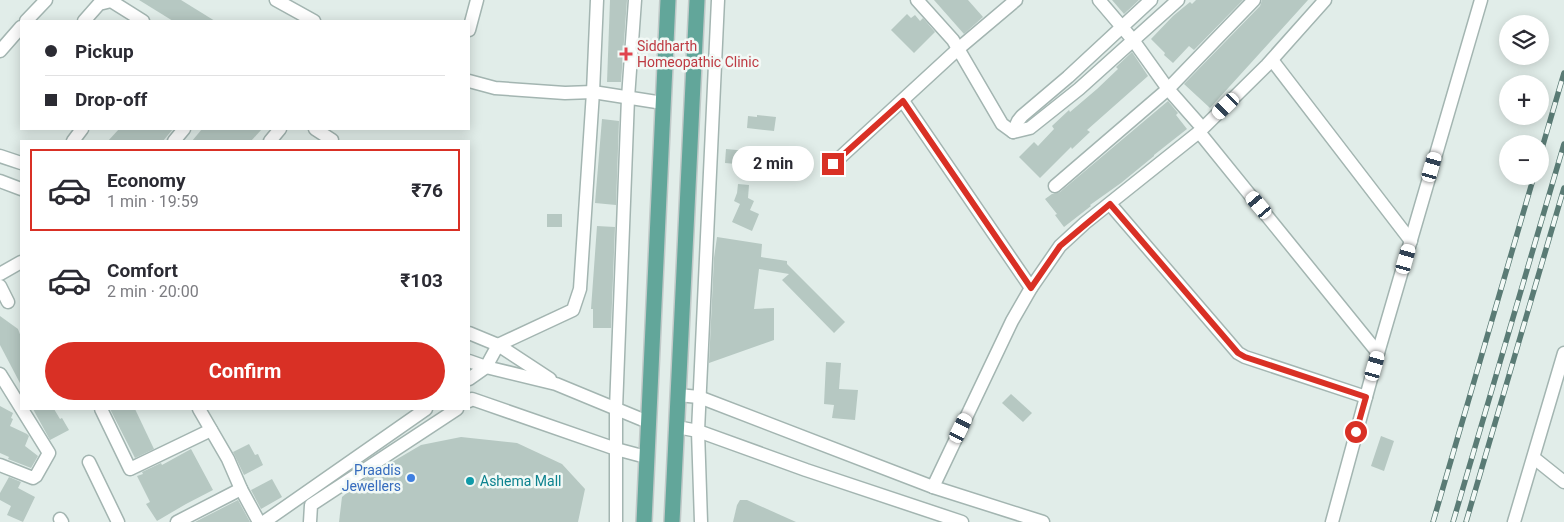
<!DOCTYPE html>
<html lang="en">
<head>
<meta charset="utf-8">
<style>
  :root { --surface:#fff; --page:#f2f2f3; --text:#2b2b33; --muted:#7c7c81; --line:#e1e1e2; --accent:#d93025 }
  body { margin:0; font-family:Roboto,sans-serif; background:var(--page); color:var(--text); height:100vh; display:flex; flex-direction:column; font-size:19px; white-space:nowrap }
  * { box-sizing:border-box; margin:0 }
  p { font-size:16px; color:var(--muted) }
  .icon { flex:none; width:28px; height:28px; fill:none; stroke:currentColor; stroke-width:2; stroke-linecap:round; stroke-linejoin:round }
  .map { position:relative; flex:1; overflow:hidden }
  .details { position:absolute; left:20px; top:140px; width:450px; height:270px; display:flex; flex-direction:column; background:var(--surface); border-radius:0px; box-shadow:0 2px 12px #0003 }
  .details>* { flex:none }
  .guide { position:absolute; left:20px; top:20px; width:450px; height:110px; border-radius:0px; box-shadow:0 2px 12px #0003; display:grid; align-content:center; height:110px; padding:0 25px; background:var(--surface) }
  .buttons { position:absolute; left:1499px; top:15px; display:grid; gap:10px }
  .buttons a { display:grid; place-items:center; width:50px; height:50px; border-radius:50%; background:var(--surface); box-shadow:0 2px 12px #0003; font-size:25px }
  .end { position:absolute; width:22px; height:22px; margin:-11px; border:6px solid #d93025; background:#fff; box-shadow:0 0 0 2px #fff }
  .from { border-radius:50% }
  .bubble { position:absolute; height:35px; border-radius:18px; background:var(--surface); box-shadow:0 2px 12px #0003; font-size:16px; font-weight:700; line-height:35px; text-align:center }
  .car { position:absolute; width:15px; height:30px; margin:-15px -8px; border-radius:6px; box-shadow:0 0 4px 1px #0007; background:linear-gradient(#fff 24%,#345 0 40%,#fff 0 76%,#345 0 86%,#fff 0) }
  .guide b { display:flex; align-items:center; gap:18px; height:48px; font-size:19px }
  .guide b+b { border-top:1px solid var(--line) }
  .guide i { width:12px; height:12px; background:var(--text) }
  ul { padding:9px 0 0; list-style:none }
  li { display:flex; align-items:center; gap:15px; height:82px; margin:0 10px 8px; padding:0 15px; border:2px solid transparent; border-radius:0px }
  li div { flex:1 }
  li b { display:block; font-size:19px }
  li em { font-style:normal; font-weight:700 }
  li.selected { border-color:var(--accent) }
  li>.icon { width:45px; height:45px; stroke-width:1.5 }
  .button { display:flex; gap:10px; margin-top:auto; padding:10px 25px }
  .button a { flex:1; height:58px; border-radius:30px; background:var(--accent); color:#fff; font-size:20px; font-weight:700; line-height:58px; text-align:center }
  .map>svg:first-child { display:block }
  .building { fill:#b6c8c2 }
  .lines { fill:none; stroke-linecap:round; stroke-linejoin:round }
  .minor-casing { stroke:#a3b5b1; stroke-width:15 }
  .major-casing { stroke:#c1c9c8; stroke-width:18 }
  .minor { stroke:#fff; stroke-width:12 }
  .major { stroke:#62a69a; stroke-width:15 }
  .rail-casing { stroke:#5a7b75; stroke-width:5.5 }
  .rail { stroke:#f2f9f6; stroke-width:4; stroke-dasharray:11; stroke-linecap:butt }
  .route { stroke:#d93025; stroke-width:6 }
  .health-dot { fill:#e0444e; stroke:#f2f9f6; stroke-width:2 }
  .shop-dot { fill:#3f7fe0; stroke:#f2f9f6; stroke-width:2 }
  .culture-dot { fill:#0f9aa8; stroke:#f2f9f6; stroke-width:2 }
  .labels { text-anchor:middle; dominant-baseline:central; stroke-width:5; stroke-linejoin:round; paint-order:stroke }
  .health-label { font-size:14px; fill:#be3a42; stroke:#f2f9f6; text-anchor:start }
  .shop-label { font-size:14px; fill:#366cbe; stroke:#f2f9f6; text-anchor:end }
  .culture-label { font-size:14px; fill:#0d838f; stroke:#f2f9f6; text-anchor:start }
</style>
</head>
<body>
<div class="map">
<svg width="1564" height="522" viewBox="0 0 1564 522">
  <rect width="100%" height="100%" fill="#e1ede9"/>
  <!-- building -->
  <g class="building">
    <path d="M139,0H181L215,21H173Z"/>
    <path d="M610,0H627L621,82H607Z"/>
    <path d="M934,0H968L983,17L964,34Z"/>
    <path d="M1112,0H1139L1124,14Z"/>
    <path d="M1196,0H1243L1194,50L1189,46L1173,63L1164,55L1165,53L1151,39L1173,16L1190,2L1192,4Z"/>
    <path d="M1262,0H1308L1210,108L1184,84L1260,6Z"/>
    <path d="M907,14L911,18L915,15L920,21L923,18L935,32L914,53L891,30Z"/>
    <path d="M1132,52L1148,76L1087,130L1090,132L1072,149L1071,147L1040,178L1019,157L1034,142L1038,146L1054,129L1052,126L1069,110L1070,112L1097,89L1118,69L1116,67Z"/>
    <path d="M1168,101L1178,113L1176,115L1187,129L1154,155V156L1121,183L1090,205L1091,206L1064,227L1055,215L1057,214L1045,199L1052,194L1060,192Z"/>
    <path d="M757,115L776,117L774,131L747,128L748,116L757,117Z"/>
    <path d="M602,119L619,121L616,205L595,203Z"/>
    <path d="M119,129H173L163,141H108Z"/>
    <path d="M202,129H262L251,141H192Z"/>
    <path d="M726,149L771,153L770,167L725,163Z"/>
    <path d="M738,184L749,185L748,198L754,201L750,210L759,214L752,231L732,222L740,204L734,201L737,193Z"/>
    <rect x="547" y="214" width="15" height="13"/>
    <path d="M597,226L615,227L611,328H593V309H591Z"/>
    <path d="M717,237L762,244L761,257L787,261V264L845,322L834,333L782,280L789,274L759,269L754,309L774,308V340L709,363L714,258Z"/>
    <path d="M0,316L18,329L21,337V385L0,345Z"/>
    <path d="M826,362L841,363L839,389L858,390L855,420L832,418L834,405L824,404Z"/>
    <path d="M1011,394L1032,413L1023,422L1002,403Z"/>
    <path d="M0,406L13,413L11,418L13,419L10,426L27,434L29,436L25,446L38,456L31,468L8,459L9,457L0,453Z"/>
    <path d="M33,409H54L60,419L62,418L69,430L50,440Z"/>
    <path d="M110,409H135L154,449L135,458Z"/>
    <path d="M1381,436L1394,441L1384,471L1371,466Z"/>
    <path d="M461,437L517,443L562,464L585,489L578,522H339L342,497L360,482L387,465L421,445Z"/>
    <path d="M249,444L255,455L258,454L263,465L244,475L233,452Z"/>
    <path d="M191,449L213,490L186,504L157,521L146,504L150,502L137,476L143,474L142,472L161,463L162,465Z"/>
    <path d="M9,477L21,482L18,488L35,497L23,522L7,515L11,506L0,500V493Z"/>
    <path d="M272,479L282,497L261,509L251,490Z"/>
    <path d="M238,500L250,522H195Z"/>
    <path d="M740,500H747L796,522H733L737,505Z"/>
  </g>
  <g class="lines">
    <defs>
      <g id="minor">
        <path d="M276,0L314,21"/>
        <path d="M917,0L953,40L1002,124L1013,132L1030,128L1079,89L1178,0"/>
        <path d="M1099,0L1133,40L1168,89L1198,123"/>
        <path d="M26,21L46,0"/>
        <path d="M84,21L99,4L111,1L143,21"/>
        <path d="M469,30L477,0"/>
        <path d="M0,51L21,27"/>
        <path d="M1272,60L1411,241"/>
        <path d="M469,81L495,88L565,93L593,92L663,103"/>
        <path d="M903,101L1031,288"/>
        <path d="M315,129L332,140"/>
        <path d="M1013,132L1018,121L1022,116L1068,77L1151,0"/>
        <path d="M1199,132L1378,353"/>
        <path d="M73,141L82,129"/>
        <path d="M174,141L184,129"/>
        <path d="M270,141L280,129"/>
        <path d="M0,156L21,163"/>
        <path d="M833,164L958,49L1016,0"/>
        <path d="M0,181L21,189"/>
        <path d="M1055,186L1168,89L1254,0"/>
        <path d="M1110,204L1238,353L1245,357L1366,397"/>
        <path d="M0,274L21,262"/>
        <path d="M0,286L8,302"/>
        <path d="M469,333L498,345L550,379"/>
        <path d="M469,361L486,367L556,384L648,422"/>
        <path d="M0,374L49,453L36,476L33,478L0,465"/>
        <path d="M469,379L486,367L498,345L573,310L580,289L593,92L597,0"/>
        <path d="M678,395L699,397L933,487L1043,522"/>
        <path d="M469,401L472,399L616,449L646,457"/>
        <path d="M101,409L130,469L211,430"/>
        <path d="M199,409L228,459L241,489L259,522"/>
        <path d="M677,427L698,431L806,470L962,522"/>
        <path d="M1534,458L1564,482"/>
        <path d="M89,462L118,522"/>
        <path d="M933,487L1012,321L1031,288L1060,246L1085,223L1199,132L1267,65L1325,0"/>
        <path d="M60,519L62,522"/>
        <path d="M177,522L241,489"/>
        <path d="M264,522L426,409"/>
        <path d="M310,522L311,505L457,409"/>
        <path d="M616,522V409L628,98L635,0"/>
        <path d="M701,522L698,431L718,0"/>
        <path d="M1332,522L1378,353L1481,0"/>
        <path d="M1514,522L1564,353"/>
      </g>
      <g id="major">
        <path d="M644,522L668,0"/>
        <path d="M672,522L697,0"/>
      </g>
    </defs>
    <!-- minor casing -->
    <use href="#minor" class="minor-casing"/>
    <!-- major casing -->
    <use href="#major" class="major-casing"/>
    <!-- minor -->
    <use href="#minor" class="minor"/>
    <!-- major -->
    <use href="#major" class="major"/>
    <defs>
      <g id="rail">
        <path d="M1540,155L1564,73"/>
        <path d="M1433,522L1534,176"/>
        <path d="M1453,522L1564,144"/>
        <path d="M1466,522L1564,188"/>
      </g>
    </defs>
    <!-- rail casing -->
    <use href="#rail" class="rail-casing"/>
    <!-- rail -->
    <use href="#rail" class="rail"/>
  </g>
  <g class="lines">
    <!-- route -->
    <path class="route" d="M833,164L903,101L1031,288L1060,246L1110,204L1238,353L1245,357L1366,397L1356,432"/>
  </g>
  <!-- markers -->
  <path class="health-dot" d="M623.5 46.5h5v5h5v5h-5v5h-5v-5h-5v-5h5z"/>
  <circle class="shop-dot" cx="411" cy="478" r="5"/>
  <circle class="culture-dot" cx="470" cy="481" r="5"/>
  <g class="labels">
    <!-- health labels -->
    <g class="health-label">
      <text x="637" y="46">Siddharth<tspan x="637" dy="16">Homeopathic Clinic</tspan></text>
    </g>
    <!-- shop labels -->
    <g class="shop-label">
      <text x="401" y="470">Praadis<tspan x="401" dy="16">Jewellers</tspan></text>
    </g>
    <!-- culture labels -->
    <g class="culture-label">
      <text x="480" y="481">Ashema Mall</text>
    </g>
  </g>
</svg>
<div class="buttons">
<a><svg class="icon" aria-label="layers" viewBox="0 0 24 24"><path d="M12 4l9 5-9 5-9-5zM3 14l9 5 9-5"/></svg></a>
<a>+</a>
<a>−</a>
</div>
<i class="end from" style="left:1356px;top:432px"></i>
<i class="end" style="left:833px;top:164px"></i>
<div class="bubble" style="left:732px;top:146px;width:82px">2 min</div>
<i class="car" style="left:1226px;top:106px;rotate:226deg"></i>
<i class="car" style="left:1432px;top:167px;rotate:16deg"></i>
<i class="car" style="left:1259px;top:205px;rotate:320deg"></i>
<i class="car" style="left:1406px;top:259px;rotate:16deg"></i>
<i class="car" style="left:1375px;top:366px;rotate:16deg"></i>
<i class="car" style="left:961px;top:428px;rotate:26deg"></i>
<div class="guide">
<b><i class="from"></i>Pickup</b>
<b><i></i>Drop-off</b>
</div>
<section class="details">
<ul>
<li class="selected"><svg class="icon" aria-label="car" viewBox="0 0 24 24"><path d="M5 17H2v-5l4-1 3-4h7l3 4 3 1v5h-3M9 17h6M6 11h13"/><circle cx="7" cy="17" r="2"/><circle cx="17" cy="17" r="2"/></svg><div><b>Economy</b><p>1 min · 19:59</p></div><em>₹76</em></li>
<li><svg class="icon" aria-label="car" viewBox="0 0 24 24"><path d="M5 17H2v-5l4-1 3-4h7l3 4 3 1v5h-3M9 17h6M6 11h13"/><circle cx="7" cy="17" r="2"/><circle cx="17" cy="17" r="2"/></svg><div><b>Comfort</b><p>2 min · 20:00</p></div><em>₹103</em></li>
</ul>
<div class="button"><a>Confirm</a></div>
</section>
</div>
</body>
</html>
